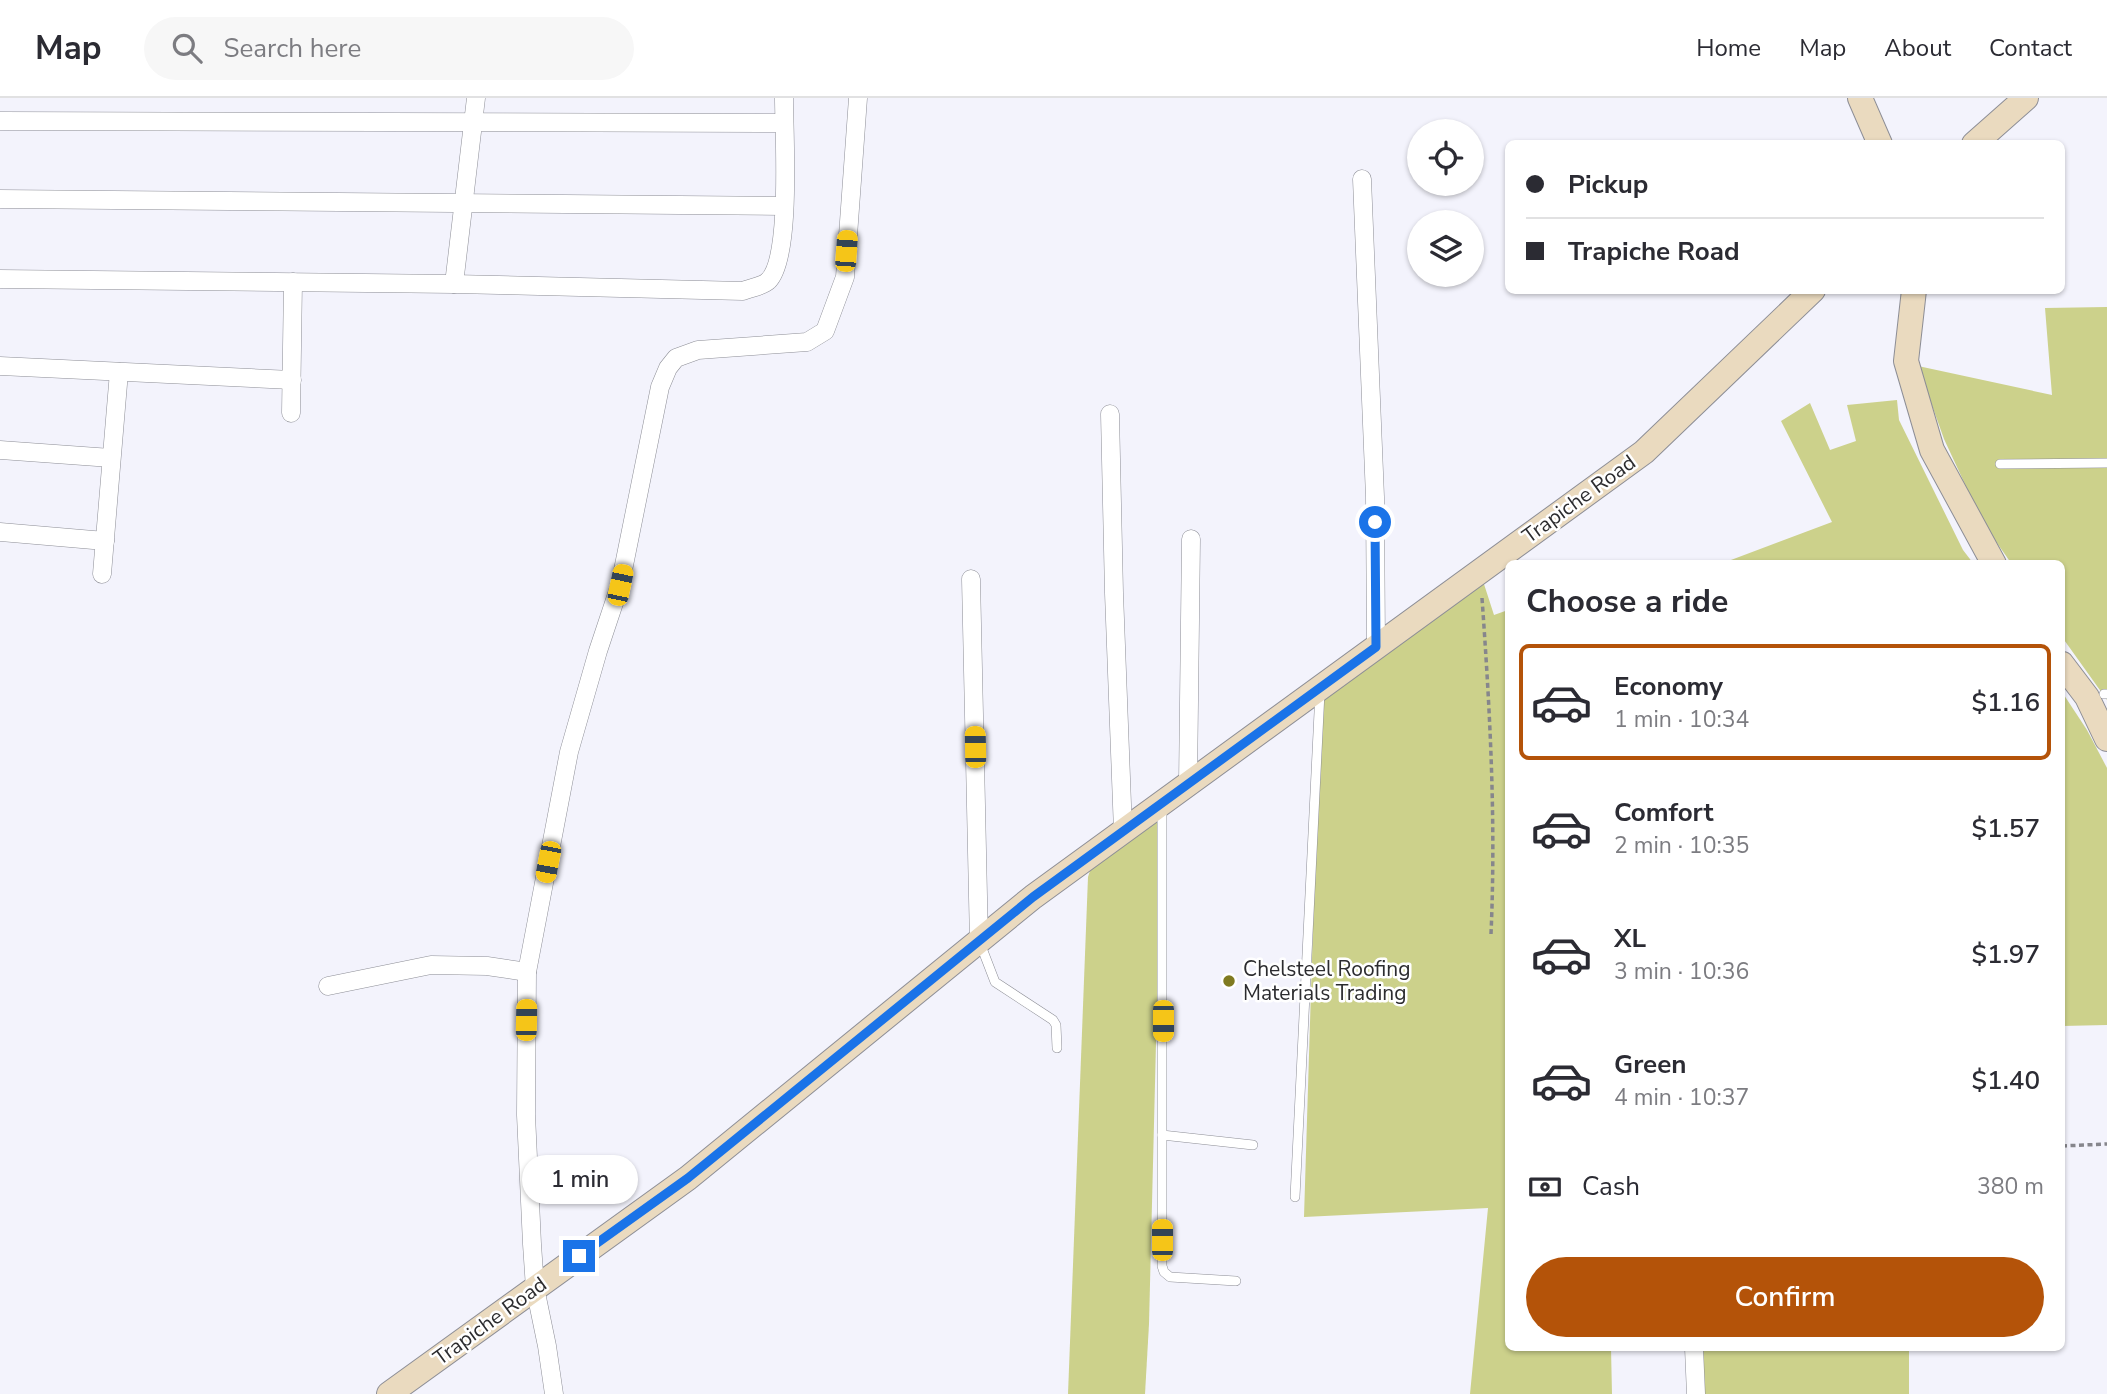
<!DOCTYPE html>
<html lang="en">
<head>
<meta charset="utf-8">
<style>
  :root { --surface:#fff; --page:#f7f7f7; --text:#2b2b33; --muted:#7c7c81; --line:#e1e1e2; --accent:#b45309 }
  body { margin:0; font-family:"Nunito Sans",sans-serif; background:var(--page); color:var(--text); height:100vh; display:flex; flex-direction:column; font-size:26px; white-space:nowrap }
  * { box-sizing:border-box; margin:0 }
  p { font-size:23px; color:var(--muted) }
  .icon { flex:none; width:38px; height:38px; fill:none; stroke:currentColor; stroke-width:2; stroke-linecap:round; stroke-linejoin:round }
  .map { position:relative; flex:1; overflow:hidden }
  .panel { position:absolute; left:1505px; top:462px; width:560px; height:791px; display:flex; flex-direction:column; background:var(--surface); border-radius:10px; box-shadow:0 2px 5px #0004 }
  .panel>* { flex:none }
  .top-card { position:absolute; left:1505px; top:42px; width:560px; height:154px; border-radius:10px; box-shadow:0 2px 5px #0004; display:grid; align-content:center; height:154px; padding:0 21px; background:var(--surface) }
  .buttons { position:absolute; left:1407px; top:21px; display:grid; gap:14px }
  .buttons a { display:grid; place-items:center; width:77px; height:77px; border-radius:50%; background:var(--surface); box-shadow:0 2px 5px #0004; font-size:35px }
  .end { position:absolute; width:32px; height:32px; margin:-16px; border:9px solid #1a73e8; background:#fff; box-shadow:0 0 0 4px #fff }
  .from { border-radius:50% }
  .bubble { position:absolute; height:49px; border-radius:24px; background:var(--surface); box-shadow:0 2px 5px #0004; font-size:23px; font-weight:600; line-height:49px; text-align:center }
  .car { position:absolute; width:21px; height:42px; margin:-21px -10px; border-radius:9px; box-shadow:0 0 5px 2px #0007; background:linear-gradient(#f5c518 24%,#345 0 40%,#f5c518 0 76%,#345 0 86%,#f5c518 0) }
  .top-card b { display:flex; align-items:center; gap:24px; height:66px; font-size:26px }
  .top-card b+b { border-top:2px solid var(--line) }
  .top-card i { width:18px; height:18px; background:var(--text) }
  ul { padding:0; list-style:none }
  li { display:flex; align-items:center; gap:21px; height:116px; margin:0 14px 10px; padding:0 7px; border:4px solid transparent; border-radius:10px }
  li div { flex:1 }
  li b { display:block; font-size:26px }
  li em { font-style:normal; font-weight:600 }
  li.selected { border-color:var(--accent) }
  li>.icon { width:63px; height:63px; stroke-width:1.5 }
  h2 { padding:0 21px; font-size:32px; line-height:84px }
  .pay { display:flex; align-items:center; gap:18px; height:77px; padding:0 21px; font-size:26px }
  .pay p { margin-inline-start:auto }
  .primary-button { display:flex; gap:14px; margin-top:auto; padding:14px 21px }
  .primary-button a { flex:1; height:80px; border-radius:42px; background:var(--accent); color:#fff; font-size:28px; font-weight:600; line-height:80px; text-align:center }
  header { display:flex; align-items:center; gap:42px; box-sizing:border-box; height:98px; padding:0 35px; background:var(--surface); border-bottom:2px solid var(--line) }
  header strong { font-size:33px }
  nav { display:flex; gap:38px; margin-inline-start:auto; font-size:24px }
  .search { width:490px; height:63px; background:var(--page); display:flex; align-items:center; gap:18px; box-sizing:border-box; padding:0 24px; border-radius:38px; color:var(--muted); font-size:26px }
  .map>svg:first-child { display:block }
  .green { fill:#ccd18b }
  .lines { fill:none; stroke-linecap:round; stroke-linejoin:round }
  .lane-casing { stroke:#8d8e96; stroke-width:10 }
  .street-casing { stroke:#8d8e96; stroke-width:19 }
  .secondary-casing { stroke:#8d8e96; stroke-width:26 }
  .path { stroke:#86868c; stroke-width:3.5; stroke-dasharray:5 3.5; stroke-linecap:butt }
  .lane { stroke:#fff; stroke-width:9 }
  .street { stroke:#fff; stroke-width:18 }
  .secondary { stroke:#eadabf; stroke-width:24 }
  .route { stroke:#1a73e8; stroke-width:9 }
  .poi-dot { fill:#7f7a20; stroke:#fff; stroke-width:2.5 }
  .labels { text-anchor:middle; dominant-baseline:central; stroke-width:5; stroke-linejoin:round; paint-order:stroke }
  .street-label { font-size:21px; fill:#2c2c2f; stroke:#fff }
  .poi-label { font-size:21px; fill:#2c2c2f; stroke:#fff; text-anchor:start }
</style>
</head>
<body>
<header>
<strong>Map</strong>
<div class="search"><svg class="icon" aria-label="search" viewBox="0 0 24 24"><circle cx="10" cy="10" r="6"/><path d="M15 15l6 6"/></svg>Search here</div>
<nav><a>Home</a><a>Map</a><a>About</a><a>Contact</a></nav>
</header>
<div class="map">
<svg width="2107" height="1296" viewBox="0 0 2107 1296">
  <rect width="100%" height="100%" fill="#f3f3fc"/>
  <!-- green -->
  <g class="green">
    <path d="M2107,209V602L2062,539V466L2011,465L1983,425L1944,341L1918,268L2052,297L2045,210Z"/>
    <path d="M1897,302L1899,322L1963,452L1973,465H1723L1832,424L1781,323L1810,305L1830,352L1856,343L1847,307Z"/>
    <path d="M1483,483L1494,517L1508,512V1250H1611L1612,1296H1470L1488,1110L1304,1119L1320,601Z"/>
    <path d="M2062,594L2087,632L2107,670V927L2062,928Z"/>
    <path d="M1162,705L1149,1226L1145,1296H1068L1088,779L1096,754Z"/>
    <path d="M1695,1250H1909V1296H1697Z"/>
  </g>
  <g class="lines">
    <defs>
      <g id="lane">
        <path d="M2000,366L2107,365"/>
        <path d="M2104,596H2107"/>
        <path d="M1162,710V1168L1164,1174L1170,1179L1236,1183"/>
        <path d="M980,845L995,884L1053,922L1056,927L1057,950"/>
        <path d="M1162,1037L1253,1047"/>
        <path d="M1295,1099L1320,594"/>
      </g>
      <g id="street">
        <path d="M0,23L784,25"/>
        <path d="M1362,81L1375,399L1376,549"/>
        <path d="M0,101L783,108"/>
        <path d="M0,181L454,186L743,193C750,190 763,188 768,183C792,161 784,36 784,0"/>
        <path d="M454,186L476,0"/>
        <path d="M0,268L292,282"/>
        <path d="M291,315L293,184"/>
        <path d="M1110,316L1114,495L1123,733"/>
        <path d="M0,352L111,360"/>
        <path d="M0,434L105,443"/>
        <path d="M102,476L119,274"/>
        <path d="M971,481L979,844"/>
        <path d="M1188,686L1191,441"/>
        <path d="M328,888L431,867L487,868L527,874"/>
        <path d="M1694,1250L1696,1296"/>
        <path d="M554,1296L547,1248L535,1190L532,1146L526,1017L527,874L569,654L598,553L620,487L660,289L668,270L676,260L698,252L807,244L825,233L845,179L858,0"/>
      </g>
      <g id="secondary">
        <path d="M1860,0L1880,46"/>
        <path d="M1974,46L2026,0"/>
        <path d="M1914,192L1906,263L1932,352L1994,466"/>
        <path d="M2062,566L2087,599L2107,641"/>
        <path d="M389,1296L688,1080L1033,799L1644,354L1813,192"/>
      </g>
    </defs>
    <!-- lane casing -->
    <use href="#lane" class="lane-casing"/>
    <!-- street casing -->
    <use href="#street" class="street-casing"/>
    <!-- secondary casing -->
    <use href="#secondary" class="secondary-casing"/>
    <!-- path -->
    <g class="path">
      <path d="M1482,500C1490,613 1496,722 1491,836"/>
      <path d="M2062,1048L2107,1046"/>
    </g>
    <!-- lane -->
    <use href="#lane" class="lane"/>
    <!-- street -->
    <use href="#street" class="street"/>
    <!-- secondary -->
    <use href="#secondary" class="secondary"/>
  </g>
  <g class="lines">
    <!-- route -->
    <path class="route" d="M579,1158L688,1080L1033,799L1376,549L1375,424"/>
  </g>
  <!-- markers -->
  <circle class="poi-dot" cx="1229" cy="883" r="7"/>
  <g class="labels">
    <!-- street labels -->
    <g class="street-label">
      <text transform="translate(1579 401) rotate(-36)">Trapiche Road</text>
      <text transform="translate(490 1223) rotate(-36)">Trapiche Road</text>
    </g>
    <!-- poi labels -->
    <g class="poi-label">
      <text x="1243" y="871">Chelsteel Roofing<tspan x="1243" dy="24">Materials Trading</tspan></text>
    </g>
  </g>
</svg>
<div class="buttons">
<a><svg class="icon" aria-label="locate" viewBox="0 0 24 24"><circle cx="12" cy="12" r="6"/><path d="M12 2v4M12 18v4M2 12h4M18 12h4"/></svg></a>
<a><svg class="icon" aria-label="layers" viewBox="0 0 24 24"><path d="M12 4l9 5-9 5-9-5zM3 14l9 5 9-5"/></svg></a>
</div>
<i class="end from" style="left:1375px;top:424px"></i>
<i class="end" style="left:579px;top:1158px"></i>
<div class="bubble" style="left:522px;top:1057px;width:116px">1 min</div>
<i class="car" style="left:846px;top:153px;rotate:4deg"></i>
<i class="car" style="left:620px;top:487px;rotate:12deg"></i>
<i class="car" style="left:975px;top:649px;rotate:359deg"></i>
<i class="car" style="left:548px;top:764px;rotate:191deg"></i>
<i class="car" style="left:526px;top:922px;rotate:1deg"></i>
<i class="car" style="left:1163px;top:923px;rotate:180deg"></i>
<i class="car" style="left:1162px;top:1142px;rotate:0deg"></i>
<div class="top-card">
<b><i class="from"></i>Pickup</b>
<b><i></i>Trapiche Road</b>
</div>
<section class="panel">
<h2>Choose a ride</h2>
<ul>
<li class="selected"><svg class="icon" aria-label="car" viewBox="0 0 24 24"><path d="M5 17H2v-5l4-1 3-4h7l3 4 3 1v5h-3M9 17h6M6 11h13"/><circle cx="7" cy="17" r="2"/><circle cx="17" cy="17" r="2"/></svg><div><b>Economy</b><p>1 min · 10:34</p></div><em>$1.16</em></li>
<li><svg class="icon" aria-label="car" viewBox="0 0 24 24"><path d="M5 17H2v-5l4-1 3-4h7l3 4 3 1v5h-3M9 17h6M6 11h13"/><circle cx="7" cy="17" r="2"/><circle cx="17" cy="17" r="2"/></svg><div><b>Comfort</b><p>2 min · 10:35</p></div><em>$1.57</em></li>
<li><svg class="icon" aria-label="car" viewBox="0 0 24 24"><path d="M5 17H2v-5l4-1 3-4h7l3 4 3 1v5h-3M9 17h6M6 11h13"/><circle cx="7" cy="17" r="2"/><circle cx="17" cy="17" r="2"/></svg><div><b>XL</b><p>3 min · 10:36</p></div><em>$1.97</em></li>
<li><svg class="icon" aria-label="car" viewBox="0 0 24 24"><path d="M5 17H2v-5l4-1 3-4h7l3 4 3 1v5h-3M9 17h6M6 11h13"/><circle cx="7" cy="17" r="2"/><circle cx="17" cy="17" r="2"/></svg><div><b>Green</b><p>4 min · 10:37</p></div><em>$1.40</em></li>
</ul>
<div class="pay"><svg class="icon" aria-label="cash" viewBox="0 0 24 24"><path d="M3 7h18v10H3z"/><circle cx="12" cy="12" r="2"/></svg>Cash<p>380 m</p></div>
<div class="primary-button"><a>Confirm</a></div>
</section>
</div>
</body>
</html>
